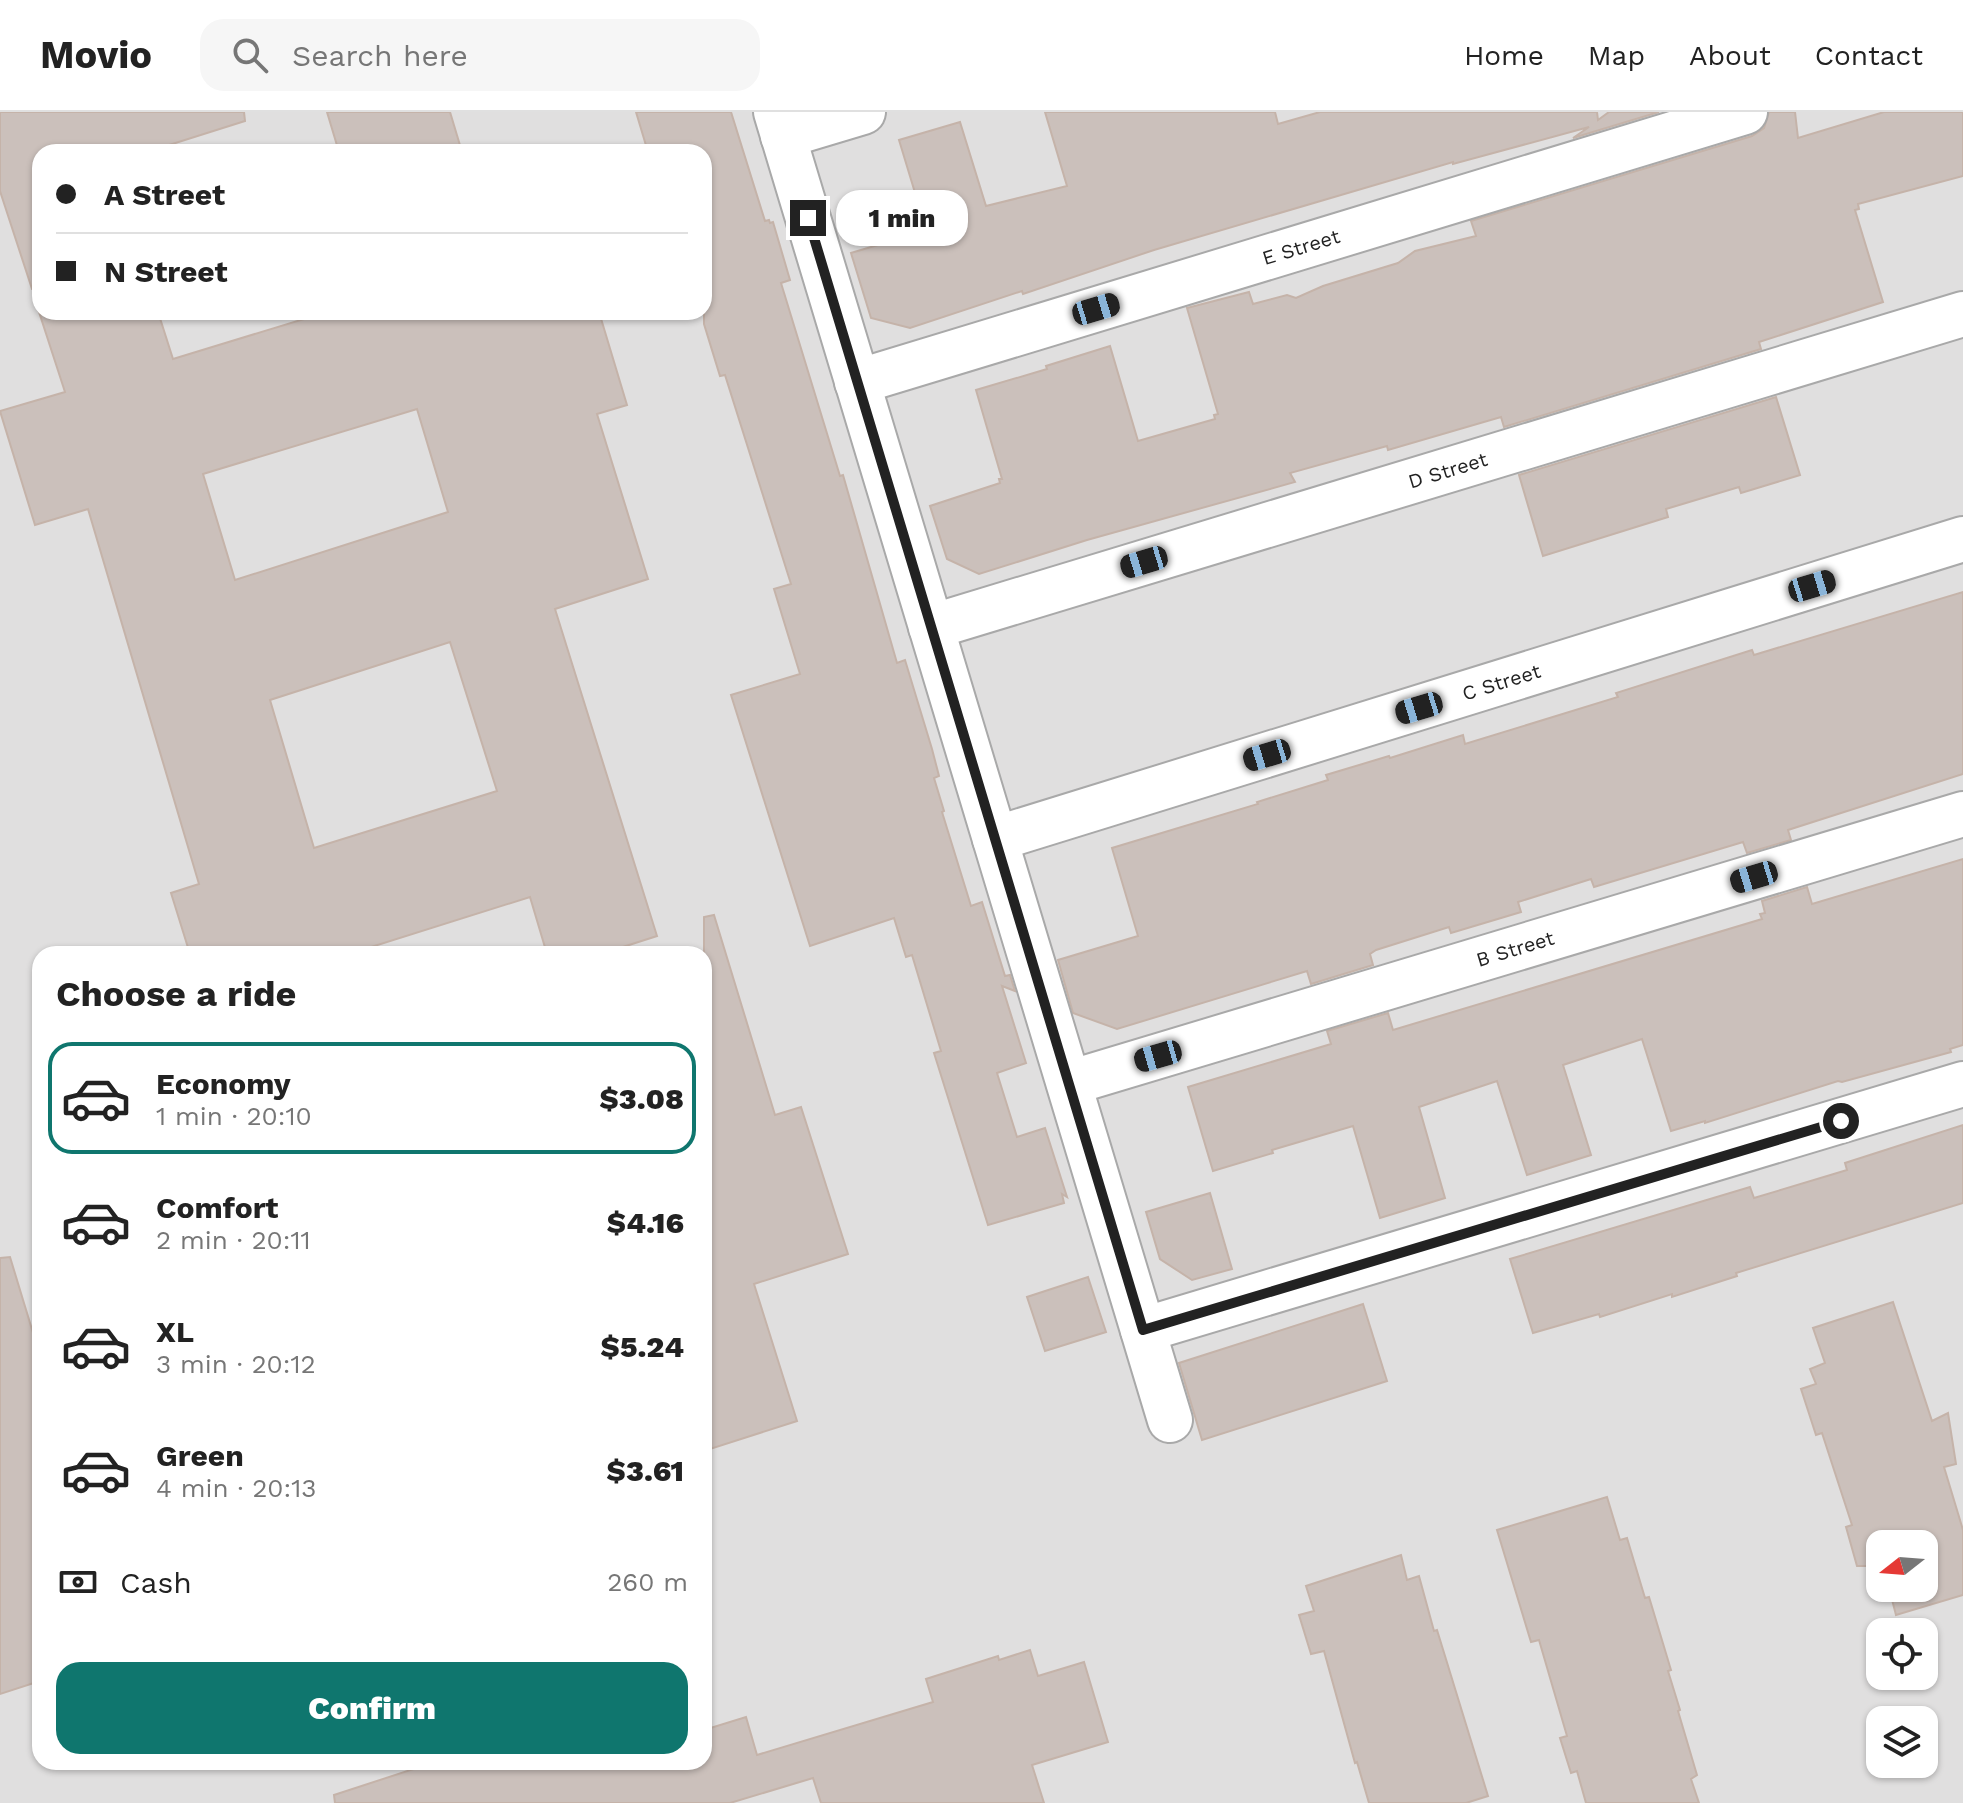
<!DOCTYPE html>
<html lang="en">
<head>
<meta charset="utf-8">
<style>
  :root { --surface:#fff; --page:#f6f6f6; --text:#222; --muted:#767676; --line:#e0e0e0; --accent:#0f766e }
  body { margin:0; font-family:"Work Sans",sans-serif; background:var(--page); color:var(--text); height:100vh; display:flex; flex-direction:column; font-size:30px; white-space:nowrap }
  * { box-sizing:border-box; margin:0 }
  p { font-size:26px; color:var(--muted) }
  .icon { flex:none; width:44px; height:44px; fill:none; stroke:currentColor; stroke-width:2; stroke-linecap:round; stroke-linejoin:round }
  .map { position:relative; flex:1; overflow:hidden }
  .side { position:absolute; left:32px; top:834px; width:680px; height:824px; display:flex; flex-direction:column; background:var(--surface); border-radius:24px; box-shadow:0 2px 6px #0004 }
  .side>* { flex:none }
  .guide { position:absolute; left:32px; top:32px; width:680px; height:176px; border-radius:24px; box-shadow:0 2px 6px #0004; display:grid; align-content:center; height:176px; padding:0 24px; background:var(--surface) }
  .needle { width:52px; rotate:253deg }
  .buttons { position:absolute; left:1866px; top:1418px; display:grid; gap:16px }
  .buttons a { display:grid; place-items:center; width:72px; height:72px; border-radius:16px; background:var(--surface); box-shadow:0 2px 6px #0004; font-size:40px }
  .end { position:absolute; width:36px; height:36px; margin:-18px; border:10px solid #222; background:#fff; box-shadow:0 0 0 4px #fff }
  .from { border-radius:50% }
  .bubble { position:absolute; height:56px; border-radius:24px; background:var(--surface); box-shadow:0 2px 6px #0004; font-size:26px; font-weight:800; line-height:56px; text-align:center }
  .car { position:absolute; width:24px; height:48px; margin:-24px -12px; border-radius:10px; box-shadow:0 0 6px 2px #0007; background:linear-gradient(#222 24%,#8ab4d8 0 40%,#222 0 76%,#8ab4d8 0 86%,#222 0) }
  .guide b { display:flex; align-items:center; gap:28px; height:76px; font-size:30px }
  .guide b+b { border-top:2px solid var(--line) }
  .guide i { width:20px; height:20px; background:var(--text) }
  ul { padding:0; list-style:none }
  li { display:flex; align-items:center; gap:24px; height:112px; margin:0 16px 12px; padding:0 8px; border:4px solid transparent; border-radius:24px }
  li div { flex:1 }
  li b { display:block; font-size:30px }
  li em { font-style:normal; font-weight:800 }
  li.on { border-color:var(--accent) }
  li>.icon { width:72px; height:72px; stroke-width:1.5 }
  h2 { padding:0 24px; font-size:36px; line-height:96px }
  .pay { display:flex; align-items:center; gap:20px; height:88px; padding:0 24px; font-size:30px }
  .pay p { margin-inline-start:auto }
  .action { display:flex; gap:16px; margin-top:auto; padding:16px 24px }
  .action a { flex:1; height:92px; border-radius:24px; background:var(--accent); color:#fff; font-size:32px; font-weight:800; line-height:92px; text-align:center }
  header { display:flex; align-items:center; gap:48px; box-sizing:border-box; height:112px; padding:0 40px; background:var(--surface); border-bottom:2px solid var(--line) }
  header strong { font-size:38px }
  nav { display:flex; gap:44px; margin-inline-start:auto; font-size:28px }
  .search { width:560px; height:72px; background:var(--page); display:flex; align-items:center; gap:20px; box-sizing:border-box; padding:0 28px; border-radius:24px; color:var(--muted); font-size:30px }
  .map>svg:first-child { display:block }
  .residential { fill:#e0dfdf; fill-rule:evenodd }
  .building { fill:#cbc0bb; stroke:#c5b3a9; stroke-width:2; fill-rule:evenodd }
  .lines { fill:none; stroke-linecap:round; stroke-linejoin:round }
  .minor-casing { stroke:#a9a9a9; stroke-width:48 }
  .minor { stroke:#fff; stroke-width:44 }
  .route { stroke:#222; stroke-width:10 }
  .labels { text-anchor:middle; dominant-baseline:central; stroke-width:6; stroke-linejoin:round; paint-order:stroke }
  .street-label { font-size:20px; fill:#222; stroke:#fff }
</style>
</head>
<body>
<header>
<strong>Movio</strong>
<div class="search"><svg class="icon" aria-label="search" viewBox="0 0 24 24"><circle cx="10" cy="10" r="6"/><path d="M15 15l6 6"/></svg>Search here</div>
<nav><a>Home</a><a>Map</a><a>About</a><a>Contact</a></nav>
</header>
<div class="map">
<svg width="1963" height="1691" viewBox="0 0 1963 1691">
  <rect width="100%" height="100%" fill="#f2eee8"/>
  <!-- residential -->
  <path class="residential" d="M0,0H1963V1691H0ZM40,40H704V200H40ZM40,842H704V1650H40ZM1880,1432H1924V1476H1880ZM1880,1520H1924V1564H1880ZM1880,1608H1924V1652H1880Z"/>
  <!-- building -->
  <g class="building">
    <path d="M0,0H244L245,9L147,40H40V176L32,177L0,79Z"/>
    <path d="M327,0H450L462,40H339Z"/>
    <path d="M636,0H731L765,109L769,108L770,111L773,110L790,168L781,171L840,364L843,363L897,551L905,548L932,637L939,664L934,666L944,699L942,700L971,794L982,790L1005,864L1010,863L1015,879L1002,874L1026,951L997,961L1017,1025L1045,1016L1067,1085L1062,1082L1064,1091L988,1113L934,941L941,939L912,843L906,845L894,806L810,834L731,583L800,562L774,477L791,472L725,263L720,264L704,212V40H648Z"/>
    <path d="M1045,0H1275L1278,12L1320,0H1597L1598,8L1609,0H1659L1573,26L1589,15L1453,52V50L1154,138L1023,182L1022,179L910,216L871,206L851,141L925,119L926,117L899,28L960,10L986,94L1067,74Z"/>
    <path d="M1769,0H1795L1798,26L1884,0H1963V64L1858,92L1859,97L1855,98L1883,190L1759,230L1761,237L1504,315L1501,305L1388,338L1387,334L1290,361L1295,370L1087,428L979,462L947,447L930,394L1000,371L999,367H1002L976,278L1047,257L1046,254L1110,234L1138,329L1215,307L1214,303L1218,302L1187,196L1249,180L1253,192L1287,183L1296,186L1323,174L1398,151L1415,139L1476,124L1471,109L1752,24L1764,16Z"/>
    <path d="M39,200H158L173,247L327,200H599L627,293L597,302L648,467L555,497L657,824L601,842H547L530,785L349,842H190L171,781L199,772L88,397L35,413L0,299L65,280ZM417,297L448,400L235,468L203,362ZM450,530L497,679L314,736L270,588Z"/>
    <path d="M1776,285L1800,363L1741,381L1739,375L1666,397L1668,405L1543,444L1519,363Z"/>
    <path d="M1963,480V662L1788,718L1791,728L1747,741L1743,730L1594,775L1591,767L1518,790L1521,800L1451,821L1449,815L1376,838L1370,842L1373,853L1311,872L1307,859L1117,917L1073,901L1058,848L1138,824L1112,736L1258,692L1257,690L1328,668L1326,663L1389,644L1390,646L1463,623L1465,632L1618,585L1616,581L1752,538L1754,543Z"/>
    <path d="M1963,747V933L1950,937L1951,940L1842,970L1838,969L1705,1011V1009L1671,1019L1642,927L1563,953L1591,1043L1527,1063L1497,969L1419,995L1445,1086L1380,1106L1353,1014L1272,1038L1273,1041L1213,1059L1188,975L1331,932L1327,919L1388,901L1393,918L1762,807L1760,802L1765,801L1762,789L1807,775L1812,792Z"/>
    <path d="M714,803L775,1003L801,995L848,1142L754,1172L797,1309L704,1339V805Z"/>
    <path d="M1963,1013V1091L1736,1161L1737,1164L1672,1185V1182L1600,1205L1599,1202L1533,1221L1510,1147L1750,1075L1754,1086L1847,1058L1845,1051Z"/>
    <path d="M1210,1081L1232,1157L1192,1168L1160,1147L1146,1100Z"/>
    <path d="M10,1145L40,1244V1569L0,1582V1146Z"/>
    <path d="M1088,1165L1106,1220L1045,1239L1027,1185Z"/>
    <path d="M1893,1190L1932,1309L1948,1301L1956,1352L1944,1355L1963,1418V1483L1896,1503L1889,1476H1924V1432H1880V1466L1872,1469L1868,1454H1857L1846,1415L1852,1413L1822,1321L1816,1323L1801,1277L1816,1272L1810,1257L1825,1251L1813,1216Z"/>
    <path d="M1363,1192L1387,1269L1202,1328L1179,1251Z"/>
    <path d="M1607,1385L1620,1428L1627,1426L1645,1486L1649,1485L1671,1558L1668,1559L1680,1598L1678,1599L1697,1663L1691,1667L1699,1691H1586L1577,1659L1571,1661L1560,1626L1567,1624L1539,1528L1531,1530L1497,1418Z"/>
    <path d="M1401,1443L1407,1468L1419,1464L1434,1519L1437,1518L1488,1684L1466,1691H1369L1357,1650L1355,1651L1324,1539L1311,1542L1299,1503L1314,1499L1306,1474Z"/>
    <path d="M1030,1538L1038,1564L1084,1550L1108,1630L1032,1653L1044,1691H821L813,1666L730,1691H335L334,1683L435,1650H704V1618L746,1605L757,1643L933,1590L926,1567L998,1544L999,1548Z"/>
  </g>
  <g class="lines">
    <defs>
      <g id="minor">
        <path d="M776,0L1170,1308"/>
        <path d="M783,24L863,0"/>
        <path id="s1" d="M857,270L1745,0"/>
        <path id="s2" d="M931,515L1963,202"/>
        <path id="s3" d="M995,727L1963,427"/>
        <path id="s4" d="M1069,971L1963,702"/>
        <path d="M1143,1218L1963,972"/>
      </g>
    </defs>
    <!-- minor casing -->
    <use href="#minor" class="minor-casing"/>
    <!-- minor -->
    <use href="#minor" class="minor"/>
  </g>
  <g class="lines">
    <!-- route -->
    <path class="route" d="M808,106L1143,1218L1841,1009"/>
  </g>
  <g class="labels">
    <!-- street labels -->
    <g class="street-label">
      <text stroke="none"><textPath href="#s1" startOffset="464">E Street</textPath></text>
      <text stroke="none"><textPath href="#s2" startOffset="540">D Street</textPath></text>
      <text stroke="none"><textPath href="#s3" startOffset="530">C Street</textPath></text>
      <text stroke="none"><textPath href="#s4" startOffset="466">B Street</textPath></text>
    </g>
  </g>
</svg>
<div class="buttons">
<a><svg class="needle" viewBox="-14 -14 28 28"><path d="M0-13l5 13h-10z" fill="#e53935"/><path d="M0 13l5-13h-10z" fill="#767676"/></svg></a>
<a><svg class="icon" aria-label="locate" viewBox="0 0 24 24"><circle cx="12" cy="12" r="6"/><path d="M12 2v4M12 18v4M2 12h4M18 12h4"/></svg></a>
<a><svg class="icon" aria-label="layers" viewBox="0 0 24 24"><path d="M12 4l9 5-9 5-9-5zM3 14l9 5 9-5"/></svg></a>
</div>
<i class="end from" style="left:1841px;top:1009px"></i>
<i class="end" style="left:808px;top:106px"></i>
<div class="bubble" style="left:836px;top:78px;width:132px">1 min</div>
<i class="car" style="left:1096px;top:197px;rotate:73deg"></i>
<i class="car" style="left:1144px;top:450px;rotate:253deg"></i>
<i class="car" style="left:1812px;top:474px;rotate:73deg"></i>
<i class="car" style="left:1419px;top:596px;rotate:253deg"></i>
<i class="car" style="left:1267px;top:643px;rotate:253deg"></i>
<i class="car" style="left:1754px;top:765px;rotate:253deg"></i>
<i class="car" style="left:1158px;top:944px;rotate:254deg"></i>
<div class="guide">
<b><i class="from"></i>A Street</b>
<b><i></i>N Street</b>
</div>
<section class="side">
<h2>Choose a ride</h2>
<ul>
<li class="on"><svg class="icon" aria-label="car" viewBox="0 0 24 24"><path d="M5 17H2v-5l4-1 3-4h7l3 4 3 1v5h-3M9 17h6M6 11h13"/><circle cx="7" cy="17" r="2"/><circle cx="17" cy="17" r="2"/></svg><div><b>Economy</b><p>1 min · 20:10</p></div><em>$3.08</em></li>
<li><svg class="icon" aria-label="car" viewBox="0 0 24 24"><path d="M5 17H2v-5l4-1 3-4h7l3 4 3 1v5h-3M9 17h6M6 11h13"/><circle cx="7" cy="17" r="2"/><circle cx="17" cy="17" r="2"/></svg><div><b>Comfort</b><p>2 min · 20:11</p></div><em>$4.16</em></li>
<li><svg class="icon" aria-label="car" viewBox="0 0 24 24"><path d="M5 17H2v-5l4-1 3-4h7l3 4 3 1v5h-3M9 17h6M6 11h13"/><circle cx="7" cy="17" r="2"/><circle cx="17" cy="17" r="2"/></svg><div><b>XL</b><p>3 min · 20:12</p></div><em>$5.24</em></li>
<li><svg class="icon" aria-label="car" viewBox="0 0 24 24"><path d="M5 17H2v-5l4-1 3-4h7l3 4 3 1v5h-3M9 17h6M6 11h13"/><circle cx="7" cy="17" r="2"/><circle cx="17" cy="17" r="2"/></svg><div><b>Green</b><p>4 min · 20:13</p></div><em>$3.61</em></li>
</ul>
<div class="pay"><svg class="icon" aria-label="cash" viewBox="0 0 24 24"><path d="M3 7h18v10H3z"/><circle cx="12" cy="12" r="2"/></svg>Cash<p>260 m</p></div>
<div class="action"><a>Confirm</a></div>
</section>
</div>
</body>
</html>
